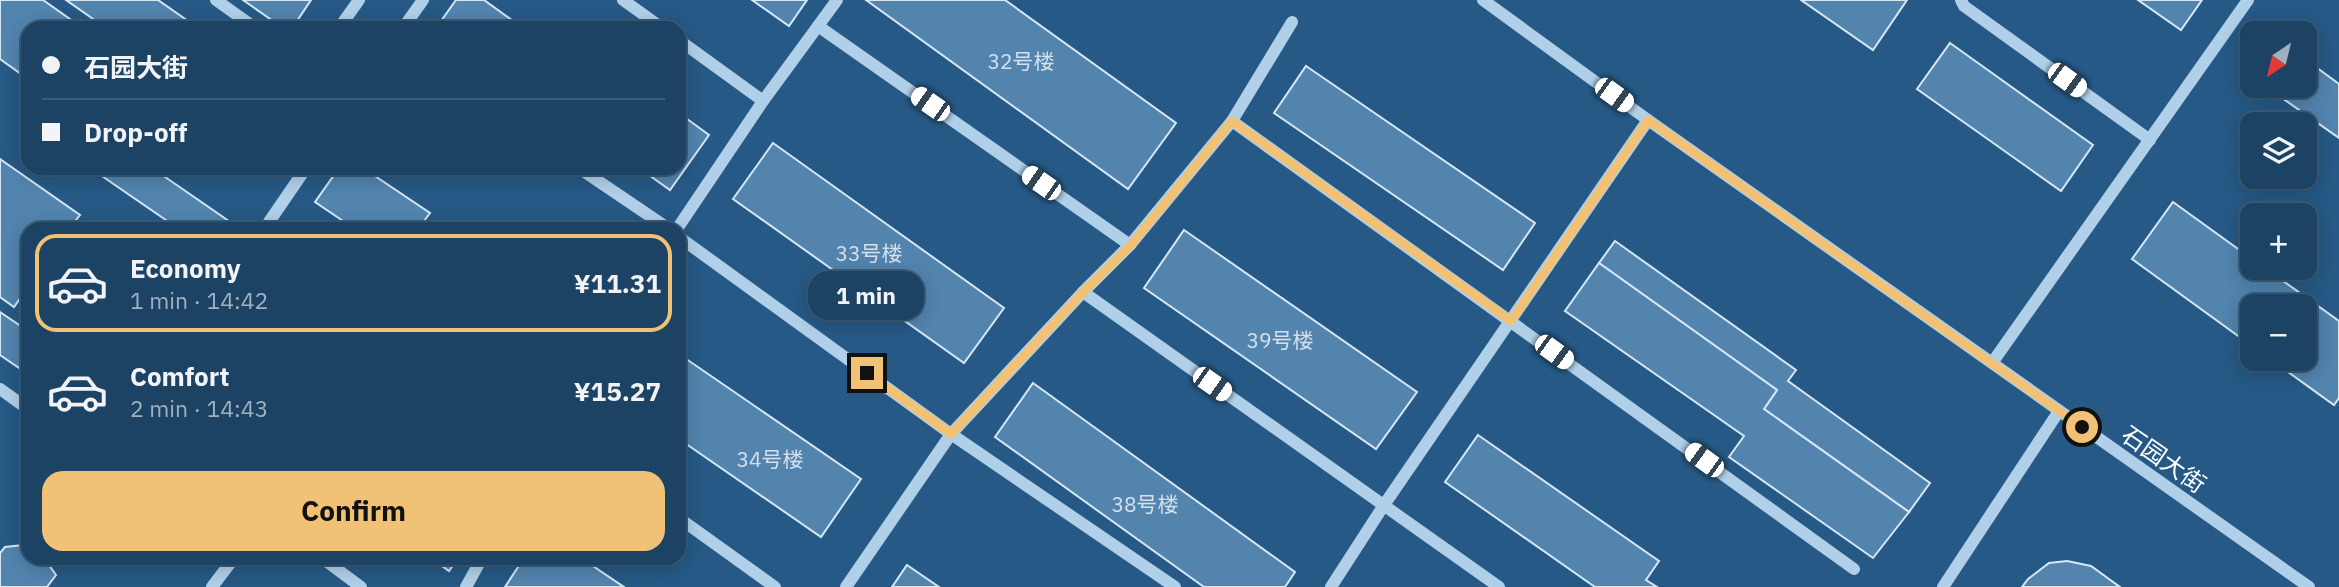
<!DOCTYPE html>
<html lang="en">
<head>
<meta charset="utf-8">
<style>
  :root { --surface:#1c4364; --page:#254a6a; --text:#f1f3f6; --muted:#a0b0bf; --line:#3a5c78; --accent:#f1c175 }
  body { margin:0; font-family:"IBM Plex Sans","Noto Sans SC",sans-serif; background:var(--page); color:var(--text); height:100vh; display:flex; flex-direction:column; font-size:26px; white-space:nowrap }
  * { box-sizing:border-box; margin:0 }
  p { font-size:23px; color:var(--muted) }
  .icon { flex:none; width:38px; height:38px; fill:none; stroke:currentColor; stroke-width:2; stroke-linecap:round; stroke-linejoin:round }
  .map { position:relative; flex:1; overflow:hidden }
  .panel { position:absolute; left:21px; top:222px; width:665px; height:343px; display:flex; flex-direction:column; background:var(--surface); border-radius:21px; box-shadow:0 4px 18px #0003,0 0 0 2px var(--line) }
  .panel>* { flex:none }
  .top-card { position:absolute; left:21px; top:21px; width:665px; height:154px; border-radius:21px; box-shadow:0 4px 18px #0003,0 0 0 2px var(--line); display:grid; align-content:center; height:154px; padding:0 21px; background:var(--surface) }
  .needle { width:46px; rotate:215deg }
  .fabs { position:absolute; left:2240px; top:21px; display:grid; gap:14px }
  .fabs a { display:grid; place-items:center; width:77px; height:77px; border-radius:14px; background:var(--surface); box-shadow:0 4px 18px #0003,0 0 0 2px var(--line); font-size:35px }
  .end { position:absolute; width:32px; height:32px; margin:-16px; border:9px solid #f1c175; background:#111; box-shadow:0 0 0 4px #111 }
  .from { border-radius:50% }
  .bubble { position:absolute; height:49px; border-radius:21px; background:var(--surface); box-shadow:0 4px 18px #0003,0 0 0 2px var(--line); font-size:23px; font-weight:800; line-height:49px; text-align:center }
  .car { position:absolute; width:21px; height:42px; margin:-21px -10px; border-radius:9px; box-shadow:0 0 5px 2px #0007; background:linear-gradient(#fff 24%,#345 0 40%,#fff 0 76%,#345 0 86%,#fff 0) }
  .top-card b { display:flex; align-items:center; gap:24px; height:66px; font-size:26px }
  .top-card b+b { border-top:2px solid var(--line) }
  .top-card i { width:18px; height:18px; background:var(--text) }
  ul { padding:12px 0 0; list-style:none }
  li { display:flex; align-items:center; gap:21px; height:98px; margin:0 14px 10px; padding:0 7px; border:4px solid transparent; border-radius:21px }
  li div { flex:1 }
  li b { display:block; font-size:26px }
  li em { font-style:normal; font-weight:800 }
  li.on { border-color:var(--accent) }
  li>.icon { width:63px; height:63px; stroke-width:1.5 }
  .button { display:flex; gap:14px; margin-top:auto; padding:14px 21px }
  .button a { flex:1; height:80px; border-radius:21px; background:var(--accent); color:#111; font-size:28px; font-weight:800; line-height:80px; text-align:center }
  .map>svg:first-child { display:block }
  .building { fill:#5284ae; stroke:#d4e7f6; stroke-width:2 }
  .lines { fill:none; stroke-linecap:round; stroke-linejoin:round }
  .minor { stroke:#b0cfe8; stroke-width:12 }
  .route { stroke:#f1c175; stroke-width:9 }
  .labels { text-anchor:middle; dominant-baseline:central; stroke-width:5; stroke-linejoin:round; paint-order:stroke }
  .number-label { font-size:21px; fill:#d4e0eb }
  .street-label { font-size:24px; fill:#fff; stroke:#265985 }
</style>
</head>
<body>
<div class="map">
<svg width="2339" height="587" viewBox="0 0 2339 587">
  <rect width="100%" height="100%" fill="#265985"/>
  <!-- building -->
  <g class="building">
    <path d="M0,0H43L77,24L74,28H28V79L0,59Z"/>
    <path d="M66,0H158L198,28H106Z"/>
    <path d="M243,0H311L297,21L288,28H283Z"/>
    <path d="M456,0H484L523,28H436Z"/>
    <path d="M752,0H807L789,26Z"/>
    <path d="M866,0H1005L1176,123L1128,189Z"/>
    <path d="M1801,0H1907L1873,50Z"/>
    <path d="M2138,0H2202L2181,30Z"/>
    <path d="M1950,43L2093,145L2061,191L1917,89Z"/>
    <path d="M2305,59L2339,84V138L2265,86H2305Z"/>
    <path d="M1306,66L1535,223L1503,270L1274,113Z"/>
    <path d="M679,113L709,135L670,190L639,168H679Z"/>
    <path d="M773,143L1004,308L964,363L733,199Z"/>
    <path d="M0,159L80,215L69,229H28V287L14,307L0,297Z"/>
    <path d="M103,168H152L239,228L179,229L99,174Z"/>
    <path d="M339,168H363L430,213L418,229H355L315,202Z"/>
    <path d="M2173,202L2252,259V268H2265L2339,321V398L2334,405L2270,359H2305V306H2252V346L2132,259Z"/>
    <path d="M1184,230L1417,392L1376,449L1144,288Z"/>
    <path d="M1615,241L1796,370L1788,381L1930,483L1909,512L1764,409L1777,390L1599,263Z"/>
    <path d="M1599,263L1777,390L1764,409L1909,512L1873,558L1729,457L1744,436L1565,311Z"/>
    <path d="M0,312L28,331V374L0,355Z"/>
    <path d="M679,354L861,479L821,537L679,439Z"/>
    <path d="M1033,383L1295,572L1285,587H1204L995,437Z"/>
    <path d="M1478,435L1659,561L1646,580L1657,587H1595L1445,482Z"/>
    <path d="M23,545L28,547V558H44L56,575L47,587H0V553L5,547Z"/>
    <path d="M431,558H458L449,571Z"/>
    <path d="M524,558H581L624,587H505Z"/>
    <path d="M2067,561L2091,566L2120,587H2022L2028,579L2049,563Z"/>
    <path d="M907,565L939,587H892Z"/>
  </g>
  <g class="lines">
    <!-- minor -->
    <g class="minor">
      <path d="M216,0L255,28"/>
      <path d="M623,0L662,28"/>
      <path d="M837,0L818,26L1130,245"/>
      <path d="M1483,0L1648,120L2309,587"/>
      <path d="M1961,0L1964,6L2150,140"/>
      <path d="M1292,22L1232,121L1854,569"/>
      <path d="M339,28L359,0"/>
      <path d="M403,28L423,0"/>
      <path d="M679,40L763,101"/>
      <path d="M579,168L669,229"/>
      <path d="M279,229L269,222L306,168"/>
      <path d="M677,229L763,101L818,26"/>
      <path d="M679,237L951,434L1175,587"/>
      <path d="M1083,292L1499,587"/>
      <path d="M1992,363L2248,0"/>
      <path d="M0,389L28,409"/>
      <path d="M679,518L775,587"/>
      <path d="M322,558L361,587"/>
      <path d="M212,587L234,558"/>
      <path d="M466,587L482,558"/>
      <path d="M846,587L951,434L1083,292L1130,245L1232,121"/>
      <path d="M1331,587L1384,505L1648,120"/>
      <path d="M1943,587L2059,411"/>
    </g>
  </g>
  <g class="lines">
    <!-- route -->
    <path class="route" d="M867,373L951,434L1083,292L1130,246L1232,121L1511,321L1648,120L2082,427"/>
  </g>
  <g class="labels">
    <!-- number labels -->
    <g class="number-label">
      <text x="1021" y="61">32号楼</text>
      <text x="869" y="253">33号楼</text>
      <text x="1280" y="340">39号楼</text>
      <text x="770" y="459">34号楼</text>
      <text x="1145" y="504">38号楼</text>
    </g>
    <!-- street labels -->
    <g class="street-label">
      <text transform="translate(2164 459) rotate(35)">石园大街</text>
    </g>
  </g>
</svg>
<div class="fabs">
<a><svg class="needle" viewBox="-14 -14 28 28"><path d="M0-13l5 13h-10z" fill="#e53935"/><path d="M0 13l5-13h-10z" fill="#a0b0bf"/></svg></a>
<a><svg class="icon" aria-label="layers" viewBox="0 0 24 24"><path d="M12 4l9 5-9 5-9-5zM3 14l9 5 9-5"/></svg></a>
<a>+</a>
<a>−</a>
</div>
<i class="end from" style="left:2082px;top:427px"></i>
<i class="end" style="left:867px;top:373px"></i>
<div class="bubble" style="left:808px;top:271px;width:116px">1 min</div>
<i class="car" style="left:2067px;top:80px;rotate:126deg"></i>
<i class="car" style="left:1614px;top:95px;rotate:126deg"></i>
<i class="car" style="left:930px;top:104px;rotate:305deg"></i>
<i class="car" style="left:1041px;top:183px;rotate:305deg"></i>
<i class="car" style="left:1554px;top:352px;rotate:126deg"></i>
<i class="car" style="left:1212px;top:384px;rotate:125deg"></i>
<i class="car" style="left:1704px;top:460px;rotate:306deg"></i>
<div class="top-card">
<b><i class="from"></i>石园大街</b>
<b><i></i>Drop-off</b>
</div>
<section class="panel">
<ul>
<li class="on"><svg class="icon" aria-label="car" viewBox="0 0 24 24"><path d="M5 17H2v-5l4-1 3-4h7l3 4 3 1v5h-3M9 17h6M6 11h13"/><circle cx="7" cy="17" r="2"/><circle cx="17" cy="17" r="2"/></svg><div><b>Economy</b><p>1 min · 14:42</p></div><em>¥11.31</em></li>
<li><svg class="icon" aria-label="car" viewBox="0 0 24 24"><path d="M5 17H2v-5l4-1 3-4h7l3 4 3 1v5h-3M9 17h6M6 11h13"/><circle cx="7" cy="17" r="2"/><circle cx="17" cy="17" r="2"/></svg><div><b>Comfort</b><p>2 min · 14:43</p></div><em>¥15.27</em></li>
</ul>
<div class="button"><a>Confirm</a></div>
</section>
</div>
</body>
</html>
